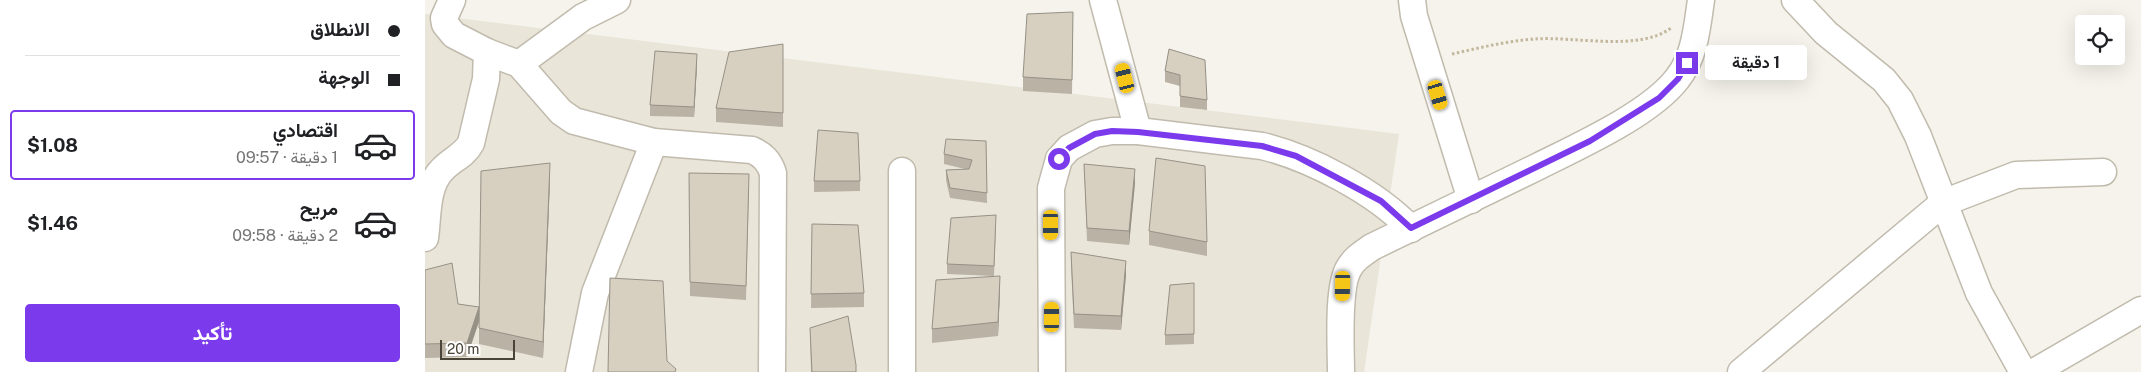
<!DOCTYPE html>
<html lang="ar">
<head>
<meta charset="utf-8">
<style>
  :root { --surface:#fff; --page:#f2f2f2; --text:#202124; --muted:#757577; --line:#e0e0e0; --accent:#7c3aed }
  body { margin:0; font-family:"Public Sans",Vazirmatn,sans-serif; background:var(--page); color:var(--text); direction:rtl; height:100vh; display:flex; flex-direction:column; font-size:19px; white-space:nowrap }
  * { box-sizing:border-box; margin:0 }
  p { font-size:16px; color:var(--muted) }
  .icon { flex:none; width:28px; height:28px; fill:none; stroke:currentColor; stroke-width:2; stroke-linecap:round; stroke-linejoin:round }
  .map { position:relative; flex:1; overflow:hidden; direction:ltr }
  .sheet { display:flex; flex-direction:column; background:var(--surface); width:425px }
  .sheet>* { flex:none }
  .top-card { display:grid; align-content:center; height:110px; padding:0 25px; background:var(--surface) }
  .fabs { position:absolute; left:1650px; top:15px; display:grid; gap:10px }
  .fabs a { display:grid; place-items:center; width:50px; height:50px; border-radius:5px; background:var(--surface); box-shadow:0 5px 20px #0002; font-size:25px }
  .scale { position:absolute; left:15px; bottom:12px; width:75px; box-sizing:border-box; padding-left:5px; border:2px solid #4a4438; border-top:0; font-size:14px; line-height:18px; white-space:nowrap; color:#4a4438; -webkit-text-stroke:4px #fff; paint-order:stroke }
  .end { position:absolute; width:22px; height:22px; margin:-11px; border:6px solid #7c3aed; background:#fff; box-shadow:0 0 0 2px #fff }
  .from { border-radius:50% }
  .bubble { position:absolute; height:35px; border-radius:5px; background:var(--surface); box-shadow:0 5px 20px #0002; font-size:16px; font-weight:700; line-height:35px; text-align:center; direction:rtl }
  .car { position:absolute; width:15px; height:30px; margin:-15px -8px; border-radius:6px; box-shadow:0 0 4px 1px #0007; background:linear-gradient(#f5c518 24%,#345 0 40%,#f5c518 0 76%,#345 0 86%,#f5c518 0) }
  .top-card b { display:flex; align-items:center; gap:18px; height:48px; font-size:19px }
  .top-card b+b { border-top:1px solid var(--line) }
  .top-card i { width:12px; height:12px; background:var(--text) }
  ul { padding:0; list-style:none }
  li { display:flex; align-items:center; gap:15px; height:70px; margin:0 10px 8px; padding:0 15px; border:2px solid transparent; border-radius:5px }
  li div { flex:1 }
  li b { display:block; font-size:19px }
  li em { font-style:normal; font-weight:700 }
  li.selected { border-color:var(--accent) }
  li>.icon { width:45px; height:45px; stroke-width:1.5 }
  .primary-button { display:flex; gap:10px; margin-top:auto; padding:10px 25px }
  .primary-button a { flex:1; height:58px; border-radius:5px; background:var(--accent); color:#fff; font-size:20px; font-weight:700; line-height:58px; text-align:center }
  main { display:flex; flex:1; min-height:0 }
  .map>svg:first-child { display:block }
  .residential { fill:#e9e5d9 }
  .lines { fill:none; stroke-linecap:round; stroke-linejoin:round }
  .minor-casing { stroke:#c1bbad; stroke-width:29 }
  .path { stroke:#c3b79e; stroke-width:3; stroke-dasharray:2.5 2.5; stroke-linecap:butt }
  .minor { stroke:#fff; stroke-width:26 }
  .wall { fill:#b9b2a5 }
  .shaded-wall { fill:#969186 }
  .building { fill:#d7cfc0; stroke:#969186 }
  .route { stroke:#7c3aed; stroke-width:6 }
</style>
</head>
<body>
<main>
<div class="map">
<svg width="1716" height="372" viewBox="0 0 1716 372">
  <rect width="100%" height="100%" fill="#f5f3eb"/>
  <!-- residential -->
  <path class="residential" d="M0,14L974,134L939,372H0Z"/>
  <g class="lines">
    <defs>
      <g id="minor">
        <path d="M27,0L19,18L20,24L29,35L62,52L94,64L136,112L149,121L229,142L327,150C338,155 344,161 348,173L347,372"/>
        <path d="M678,0L713,131"/>
        <path d="M987,0L989,16L1046,200"/>
        <path d="M1370,0L1401,33L1459,80L1475,100L1493,136L1554,293L1598,372"/>
        <path d="M94,64L158,17L192,0"/>
        <path d="M477,171V372"/>
        <path d="M0,238C3,217 1,186 17,170C27,159 39,156 46,143L61,79L62,52"/>
        <path d="M154,372L170,293L229,142"/>
        <path d="M627,372L626,188L634,159L644,148L670,134L687,131H713L837,146C886,158 951,192 986,229"/>
        <path d="M916,372C916,348 912,287 924,268C930,258 937,254 947,247C1003,220 1059,193 1114,166C1154,146 1225,114 1252,79C1270,57 1272,27 1276,0"/>
        <path d="M1316,372L1518,203L1591,175L1678,172"/>
        <path d="M1609,372L1716,310"/>
      </g>
    </defs>
    <!-- minor casing -->
    <use href="#minor" class="minor-casing"/>
    <!-- path -->
    <path class="path" d="M1027,54C1054,48 1081,41 1110,39C1149,36 1214,52 1246,28"/>
    <!-- minor -->
    <use href="#minor" class="minor"/>
  </g>
  <!-- wall -->
  <g class="wall">
    <path d="M648,12L647,94L598,91V77Z"/>
    <path d="M358,44V127L291,122V108Z"/>
    <path d="M744,49L782,100V110L755,107V86L740,82V71Z"/>
    <path d="M272,65L269,117L225,116V105Z"/>
    <path d="M561,141L562,203L525,198L521,180V170L540,169L519,164V154Z"/>
    <path d="M659,164L710,183L704,245L662,241Z"/>
    <path d="M264,173L324,188L321,300L265,296Z"/>
    <path d="M125,179L118,358L54,344V322L42,357L0,358V270L33,304L54,307Z"/>
    <path d="M389,181H435V191L389,192Z"/>
    <path d="M387,224L439,293V307L386,308Z"/>
    <path d="M571,226L569,276L522,274V264Z"/>
    <path d="M724,231L782,242V256L724,245Z"/>
    <path d="M646,252L701,275L696,330L649,328L646,266Z"/>
    <path d="M769,283V344L740,345V335Z"/>
    <path d="M575,290L573,336L507,343V329Z"/>
    <path d="M385,328L431,372H386Z"/>
  </g>
  <!-- shaded-wall -->
  <g class="shaded-wall">
    <path d="M272,54V65L269,117V107Z"/>
    <path d="M125,163V179L118,358V342Z"/>
    <path d="M710,169V183L704,245V231Z"/>
    <path d="M701,261V275L696,330V316Z"/>
    <path d="M575,276V290L573,336V322Z"/>
    <path d="M54,307V321L42,357V343Z"/>
  </g>
  <!-- building -->
  <g class="building">
    <path d="M648,12L647,80L598,77L602,14Z"/>
    <path d="M358,44V113L291,108L304,52Z"/>
    <path d="M744,49L780,60L782,100L755,96V75L740,71Z"/>
    <path d="M230,51L272,54L269,107L225,105Z"/>
    <path d="M393,130L433,133L435,181H389Z"/>
    <path d="M521,139L561,141L562,193L525,188L521,170L544,169L547,160L519,154Z"/>
    <path d="M731,158L780,166L782,242L724,231Z"/>
    <path d="M125,163L118,342L54,328L56,171Z"/>
    <path d="M659,164L710,169L704,231L662,228Z"/>
    <path d="M264,173L324,174L321,286L265,282Z"/>
    <path d="M571,215L569,266L522,264L526,218Z"/>
    <path d="M387,224L433,225L439,293L386,294Z"/>
    <path d="M646,252L701,261L696,316L649,314Z"/>
    <path d="M27,263L33,304L54,307L42,343L0,344V270Z"/>
    <path d="M575,276L573,322L507,329L511,280Z"/>
    <path d="M185,278L238,281L242,361L251,369L250,372H183Z"/>
    <path d="M769,283V334L740,335L745,285Z"/>
    <path d="M423,316L431,365V372H387L385,328Z"/>
  </g>
  <g class="lines">
    <!-- route -->
    <path class="route" d="M634,159L644,148L670,134L687,131L713,132L837,146L871,156L956,201L986,228L1165,141L1234,98L1253,79L1262,63"/>
  </g>
</svg>
<div class="fabs">
<a><svg class="icon" aria-label="locate" viewBox="0 0 24 24"><circle cx="12" cy="12" r="6"/><path d="M12 2v4M12 18v4M2 12h4M18 12h4"/></svg></a>
</div>
<div class="scale">20 m</div>
<i class="end from" style="left:634px;top:159px"></i>
<i class="end" style="left:1262px;top:63px"></i>
<div class="bubble" style="left:1280px;top:45px;width:102px">1 دقيقة</div>
<i class="car" style="left:700px;top:78px;rotate:346deg"></i>
<i class="car" style="left:1013px;top:95px;rotate:163deg"></i>
<i class="car" style="left:626px;top:225px;rotate:180deg"></i>
<i class="car" style="left:918px;top:286px;rotate:181deg"></i>
<i class="car" style="left:627px;top:317px;rotate:0deg"></i>
</div>
<section class="sheet">
<div class="top-card">
<b><i class="from"></i>الانطلاق</b>
<b><i></i>الوجهة</b>
</div>
<ul>
<li class="selected"><svg class="icon" aria-label="car" viewBox="0 0 24 24"><path d="M5 17H2v-5l4-1 3-4h7l3 4 3 1v5h-3M9 17h6M6 11h13"/><circle cx="7" cy="17" r="2"/><circle cx="17" cy="17" r="2"/></svg><div><b>اقتصادي</b><p>1 دقيقة · 09:57</p></div><em>$1.08</em></li>
<li><svg class="icon" aria-label="car" viewBox="0 0 24 24"><path d="M5 17H2v-5l4-1 3-4h7l3 4 3 1v5h-3M9 17h6M6 11h13"/><circle cx="7" cy="17" r="2"/><circle cx="17" cy="17" r="2"/></svg><div><b>مريح</b><p>2 دقيقة · 09:58</p></div><em>$1.46</em></li>
</ul>
<div class="primary-button"><a>تأكيد</a></div>
</section>
</main>
</body>
</html>
